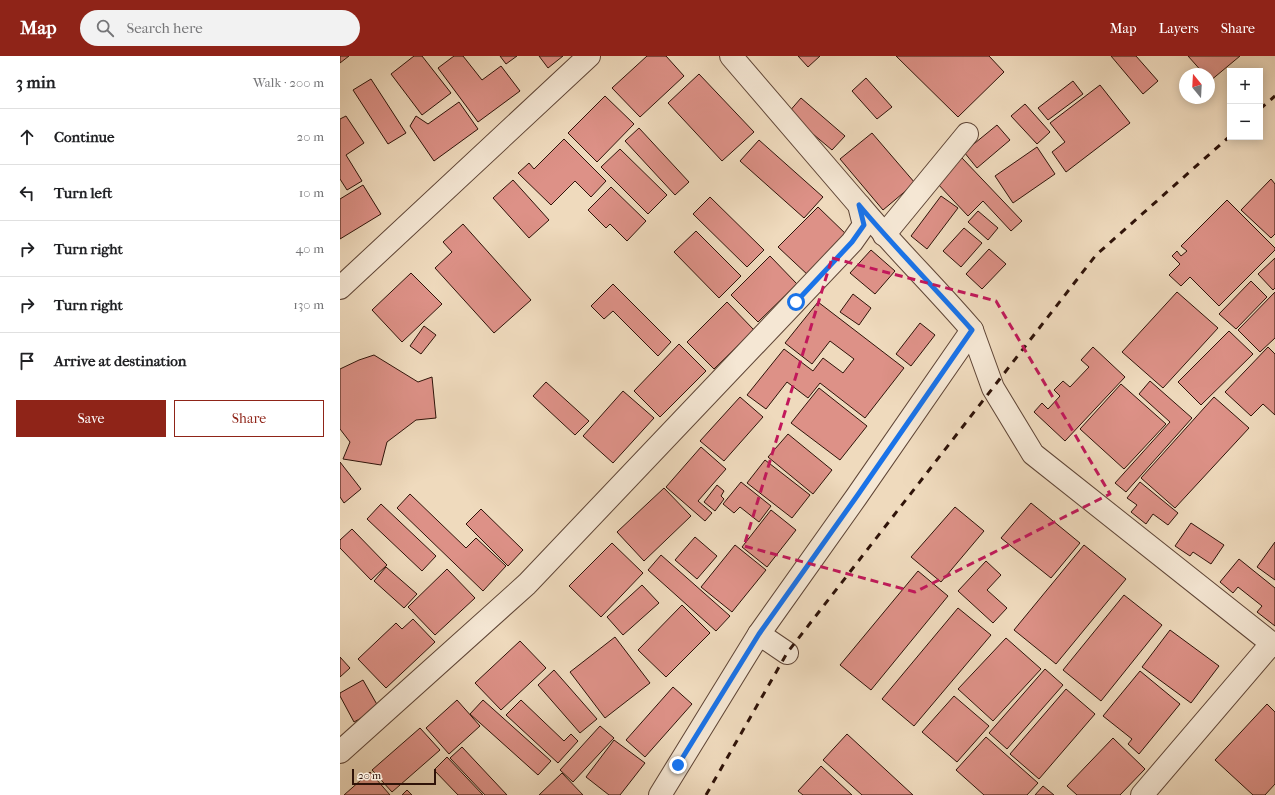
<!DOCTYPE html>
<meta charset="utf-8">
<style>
body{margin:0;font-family:"IM FELL French Canon",serif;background:#f2f2f2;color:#202124}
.controls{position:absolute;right:12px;top:12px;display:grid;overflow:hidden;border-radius:0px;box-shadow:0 2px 10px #0003}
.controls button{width:36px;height:36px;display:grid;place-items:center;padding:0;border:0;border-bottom:1px solid #e0e0e0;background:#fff;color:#202124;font:20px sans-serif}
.compass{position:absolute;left:839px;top:12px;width:36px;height:36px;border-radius:50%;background:#fff;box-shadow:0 2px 10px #0003;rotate:342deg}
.scale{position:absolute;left:12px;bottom:10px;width:84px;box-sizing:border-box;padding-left:4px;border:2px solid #2f1309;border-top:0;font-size:11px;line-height:14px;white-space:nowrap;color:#2f1309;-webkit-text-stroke:3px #f5e7d4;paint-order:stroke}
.stop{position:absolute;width:12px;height:12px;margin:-9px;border:3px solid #1a73e8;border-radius:50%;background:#fff}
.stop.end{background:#1a73e8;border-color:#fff;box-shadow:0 1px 4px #0008}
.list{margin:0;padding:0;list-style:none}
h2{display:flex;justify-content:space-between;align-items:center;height:52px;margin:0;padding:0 16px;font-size:17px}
h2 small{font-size:13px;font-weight:400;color:#757577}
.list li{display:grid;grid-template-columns:26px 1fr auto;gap:12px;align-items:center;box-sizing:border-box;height:56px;padding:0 16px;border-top:1px solid #e0e0e0}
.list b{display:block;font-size:15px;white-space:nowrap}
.list em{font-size:13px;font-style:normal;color:#757577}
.actions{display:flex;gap:8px;padding:12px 16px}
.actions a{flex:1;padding:9px 0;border:1px solid #8f2418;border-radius:0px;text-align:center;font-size:14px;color:#8f2418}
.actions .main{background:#8f2418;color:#fff}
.icon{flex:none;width:22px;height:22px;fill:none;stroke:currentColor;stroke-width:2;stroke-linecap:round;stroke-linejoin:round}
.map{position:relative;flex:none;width:935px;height:739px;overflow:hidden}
header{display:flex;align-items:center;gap:24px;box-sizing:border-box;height:56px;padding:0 20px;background:#8f2418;color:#fff}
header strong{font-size:19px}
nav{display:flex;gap:22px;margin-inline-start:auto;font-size:14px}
.search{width:280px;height:36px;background:#f2f2f2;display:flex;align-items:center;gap:10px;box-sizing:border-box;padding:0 14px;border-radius:22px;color:#757577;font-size:15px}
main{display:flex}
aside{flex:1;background:#fff}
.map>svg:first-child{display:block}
.building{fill:#dd9187;stroke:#2f1309}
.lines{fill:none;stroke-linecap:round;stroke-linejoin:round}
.minor-casing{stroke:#5f4536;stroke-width:24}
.minor{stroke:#f5e7d4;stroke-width:22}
.rail{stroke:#2f1309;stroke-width:3;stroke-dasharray:7 7;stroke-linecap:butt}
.route{stroke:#1a73e8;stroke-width:5}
.marked{fill:none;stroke:#c2185b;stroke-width:3;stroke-dasharray:8 5;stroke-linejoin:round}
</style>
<header>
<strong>Map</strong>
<div class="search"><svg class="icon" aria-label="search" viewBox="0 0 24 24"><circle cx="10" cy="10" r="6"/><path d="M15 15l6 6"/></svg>Search here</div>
<nav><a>Map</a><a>Layers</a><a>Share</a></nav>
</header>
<main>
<aside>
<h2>3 min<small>Walk · 200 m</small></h2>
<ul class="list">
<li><svg class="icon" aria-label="ahead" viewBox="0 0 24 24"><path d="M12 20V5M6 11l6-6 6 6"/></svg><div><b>Continue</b></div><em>20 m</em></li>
<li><svg class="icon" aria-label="left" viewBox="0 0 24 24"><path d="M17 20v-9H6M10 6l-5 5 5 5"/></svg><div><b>Turn left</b></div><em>10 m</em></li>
<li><svg class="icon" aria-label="right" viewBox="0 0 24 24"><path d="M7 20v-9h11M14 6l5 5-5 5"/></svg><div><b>Turn right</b></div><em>40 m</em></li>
<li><svg class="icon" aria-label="right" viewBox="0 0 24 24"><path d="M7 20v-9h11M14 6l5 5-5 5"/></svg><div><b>Turn right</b></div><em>130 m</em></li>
<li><svg class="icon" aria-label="arrive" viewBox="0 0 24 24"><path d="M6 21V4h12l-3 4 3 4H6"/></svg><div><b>Arrive at destination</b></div></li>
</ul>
<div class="actions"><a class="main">Save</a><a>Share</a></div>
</aside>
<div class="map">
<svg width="935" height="739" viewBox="0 0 935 739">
<rect width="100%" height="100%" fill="#efdabd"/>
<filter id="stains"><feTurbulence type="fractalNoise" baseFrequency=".005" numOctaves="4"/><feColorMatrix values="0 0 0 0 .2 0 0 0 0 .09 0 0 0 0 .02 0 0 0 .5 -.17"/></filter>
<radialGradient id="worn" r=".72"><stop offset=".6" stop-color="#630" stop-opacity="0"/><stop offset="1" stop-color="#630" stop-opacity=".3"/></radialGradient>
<g class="building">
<path d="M0,0H9L0,7Z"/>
<path d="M74,0H82L111,37L82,59L51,18Z"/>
<path d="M114,0H123L142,24L161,10L180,35L138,66L98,12Z"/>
<path d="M160,0H177L166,8Z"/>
<path d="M199,0H223L208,12Z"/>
<path d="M307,0H326L344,20L300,61L272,32Z"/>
<path d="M458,0H480L468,11Z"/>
<path d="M556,0H649L664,16L618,61Z"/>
<path d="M771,0H796L818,25L803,38Z"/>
<path d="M848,0H900L870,25L869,24V18H864Z"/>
<path d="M359,18L414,76L382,105L328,47Z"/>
<path d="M526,22L552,51L537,63L512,35Z"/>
<path d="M31,23L66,77L48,88L13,34Z"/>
<path d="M733,25L743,38L708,64L698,52Z"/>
<path d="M760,29L790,67L726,116L712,96L725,86L710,67Z"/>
<path d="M265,40L294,68L257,106L228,77Z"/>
<path d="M461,42L505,80L492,94L448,57Z"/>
<path d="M119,46L138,73L94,105L70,70L76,60L88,68Z"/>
<path d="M685,48L710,76L697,88L671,60Z"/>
<path d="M6,60L24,87L6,99L22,125L7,134L0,123V63Z"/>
<path d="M657,69L670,84L637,112L624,96Z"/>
<path d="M299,72L349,126L335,139L285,85Z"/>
<path d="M532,77L575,127L543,154L500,103Z"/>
<path d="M224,83L266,125L251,141L235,125L211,149L178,117L189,107L194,113Z"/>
<path d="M419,84L483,141L464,162L400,105Z"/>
<path d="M697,91L715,118L673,147L655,120Z"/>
<path d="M280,93L327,139L308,158L261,111Z"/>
<path d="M622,102L682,165L671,175L643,145L628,160L596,126Z"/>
<path d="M931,123L935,128V178L931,182L901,154Z"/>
<path d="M173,124L209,164L189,182L153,142Z"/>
<path d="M23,129L41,158L0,183V143Z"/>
<path d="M271,131L306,165L287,185L270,168L266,172L248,154Z"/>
<path d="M601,140L618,152L587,193L571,180Z"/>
<path d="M370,141L424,194L407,211L353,158Z"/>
<path d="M887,144L935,192V194L879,250L850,221L841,230L829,219L840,208L832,200L837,195L841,200L847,195L841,190Z"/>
<path d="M478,151L509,181L469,220L438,191Z"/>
<path d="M638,155L658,172L648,184L628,166Z"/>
<path d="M123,168L191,244L154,277L95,212L112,196L103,186Z"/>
<path d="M624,172L642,187L621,211L603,195Z"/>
<path d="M356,175L401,220L379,242L334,196Z"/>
<path d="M649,193L666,208L642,233L626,218Z"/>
<path d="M531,194L555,215L535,238L510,217Z"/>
<path d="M430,200L457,228L418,266L391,239Z"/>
<path d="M935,202V232L933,234L918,218Z"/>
<path d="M71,217L102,248L62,286L32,254Z"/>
<path d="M911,225L927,241L896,273L879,258Z"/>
<path d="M273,228L331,286L318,300L273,255L264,263L251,250Z"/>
<path d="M837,236L878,272L823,332L782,296Z"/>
<path d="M935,236V282L920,296L898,274Z"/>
<path d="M513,238L531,252L519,269L500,256Z"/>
<path d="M387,246L414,274L374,313L347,286Z"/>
<path d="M478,246L564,312L525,362L480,327L468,342L447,326L426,353L407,339L444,293L473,315L483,302L503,317L514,303L490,285L472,308L445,287Z"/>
<path d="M580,267L595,279L571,310L556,298Z"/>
<path d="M84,270L96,279L81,298L70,290Z"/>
<path d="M889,275L913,298L861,349L838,326Z"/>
<path d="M339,288L366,315L320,361L294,335Z"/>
<path d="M753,291L785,321L725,385L694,356L702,347L708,353L720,340L714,334L723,325L730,331L749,311L741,304Z"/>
<path d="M928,291L935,298V359L923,348L911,360L885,336Z"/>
<path d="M34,299L78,326L92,321L96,362L76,364L47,386L41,409L3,403L10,386L0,373V313L19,304Z"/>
<path d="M810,325L852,362L786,436L775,427L830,366L799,338Z"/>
<path d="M206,326L249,365L235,379L193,340Z"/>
<path d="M781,328L826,368L784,413L740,373Z"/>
<path d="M479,332L527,370L500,404L451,367Z"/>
<path d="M283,335L314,362L273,407L243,380Z"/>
<path d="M400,341L423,361L384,405L360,385Z"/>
<path d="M874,341L909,372L835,452L801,422Z"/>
<path d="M448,378L492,414L473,438L428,401Z"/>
<path d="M361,391L386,413L358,445L372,457L365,465L326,431Z"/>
<path d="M425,404L470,439L452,462L407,427Z"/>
<path d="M0,406L21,433L4,447L0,441Z"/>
<path d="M401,426L431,450L419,466L400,451L394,457L383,448Z"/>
<path d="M800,426L838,457L828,469L813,458L806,468L791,456L797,449L787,442Z"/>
<path d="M377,429L384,435L381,440L384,443L375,455L364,446Z"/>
<path d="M324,432L351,460L304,505L277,476Z"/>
<path d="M70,438L126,492L136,482L166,510L143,535L57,452Z"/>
<path d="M691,447L740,487L711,522L661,482Z"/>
<path d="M41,448L96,500L82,515L27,463Z"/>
<path d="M615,451L644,475L601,526L571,501Z"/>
<path d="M141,453L183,494L168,510L126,468Z"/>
<path d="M431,454L456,474L427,511L402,491Z"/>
<path d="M851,467L884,489L871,508L853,496L850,500L835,490Z"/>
<path d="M12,473L47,509L31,524L0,492V484Z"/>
<path d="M355,481L377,500L357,523L335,504Z"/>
<path d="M935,486V524L917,511Z"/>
<path d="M272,487L303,517L261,561L229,530Z"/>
<path d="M395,489L426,514L392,556L361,531Z"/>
<path d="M744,489L786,523L716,608L674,574Z"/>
<path d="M321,499L390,560L376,575L308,514Z"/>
<path d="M899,503L935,532V570L917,556L922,550L898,531L893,537L880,526Z"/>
<path d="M646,505L661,519L647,534L667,552L653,567L618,535Z"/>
<path d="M46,511L77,538L64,552L34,525Z"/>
<path d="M107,513L135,542L95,579L68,551Z"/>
<path d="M578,515L608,540L531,634L500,609Z"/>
<path d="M302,529L319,547L283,579L267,561Z"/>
<path d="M784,539L822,569L761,645L723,614Z"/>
<path d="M342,549L370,577L326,621L298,594Z"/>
<path d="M618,552L651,579L574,670L542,643Z"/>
<path d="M73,563L95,586L46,632L18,603L56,567L62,573Z"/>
<path d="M830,574L879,610L851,647L802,611Z"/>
<path d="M275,581L310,627L265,662L230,616Z"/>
<path d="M666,582L701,613L653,665L618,633Z"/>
<path d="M180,585L206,612L161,654L135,627Z"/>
<path d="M0,601L10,612L0,621Z"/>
<path d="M705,613L723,629L667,693L649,677Z"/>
<path d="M214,614L257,663L240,677L198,629Z"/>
<path d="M800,615L840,648L799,698L788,688L792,683L763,660Z"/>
<path d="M23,624L39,652L14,666L0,640V637Z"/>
<path d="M333,631L352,648L305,701L286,684Z"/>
<path d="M726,633L755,658L699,723L670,698Z"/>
<path d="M614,640L649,670L617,706L582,676Z"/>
<path d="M117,644L140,670L109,698L86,672Z"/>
<path d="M143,644L211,705L198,719L130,658Z"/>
<path d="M181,644L224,685L231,678L238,685L218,707L166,659Z"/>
<path d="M927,648L935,656V728L925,739H913L875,704Z"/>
<path d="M260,670L274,682L233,726L220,714Z"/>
<path d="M80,672L100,694L52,736L32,714Z"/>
<path d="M507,678L573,739H522L483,704Z"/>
<path d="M646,681L698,727L687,739H644L616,714Z"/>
<path d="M773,682L805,713L780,739H737L727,730Z"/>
<path d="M274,684L305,707L280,739H269L246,721Z"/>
<path d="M122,691L167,739H145L110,702Z"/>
<path d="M107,701L143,739H118L94,714Z"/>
<path d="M481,710L512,739H463L458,735Z"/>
<path d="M30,716L50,739H4Z"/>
<path d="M222,717L243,739H199Z"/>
<path d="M703,730L714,739H695Z"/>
<path d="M67,734L72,739H62Z"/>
</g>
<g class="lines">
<defs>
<g id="minor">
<path d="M544,179L627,78"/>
<path d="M0,232L249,0"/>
<path d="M632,274L653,332L693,398L935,590"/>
<path d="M419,578L447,597"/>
<path d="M0,696L187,528L512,186L524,169L519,149L391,0"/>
<path d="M320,739L419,578L517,440L632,274C596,232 556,193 520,150"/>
<path d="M802,739L932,587"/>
</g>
</defs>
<use href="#minor" class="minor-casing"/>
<use href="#minor" class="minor"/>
<g class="rail">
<path d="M920,53L935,40"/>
<path d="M366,739L447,597L756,199L890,80"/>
</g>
</g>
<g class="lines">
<path class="route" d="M338,709L419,578L517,440L632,274C595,232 555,192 519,149L524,169L512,186L456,246"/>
</g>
<path class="marked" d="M492,202L656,245L770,438L575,536L404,490Z"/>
<rect width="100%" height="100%" filter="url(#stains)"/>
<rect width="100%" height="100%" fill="url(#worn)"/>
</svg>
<div class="controls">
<button>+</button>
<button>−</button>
</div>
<svg class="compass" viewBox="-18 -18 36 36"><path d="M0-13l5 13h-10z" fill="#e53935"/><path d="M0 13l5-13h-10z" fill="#757577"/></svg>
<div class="scale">20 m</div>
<div class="stop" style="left:456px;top:246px"></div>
<div class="stop end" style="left:338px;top:709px"></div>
</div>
</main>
